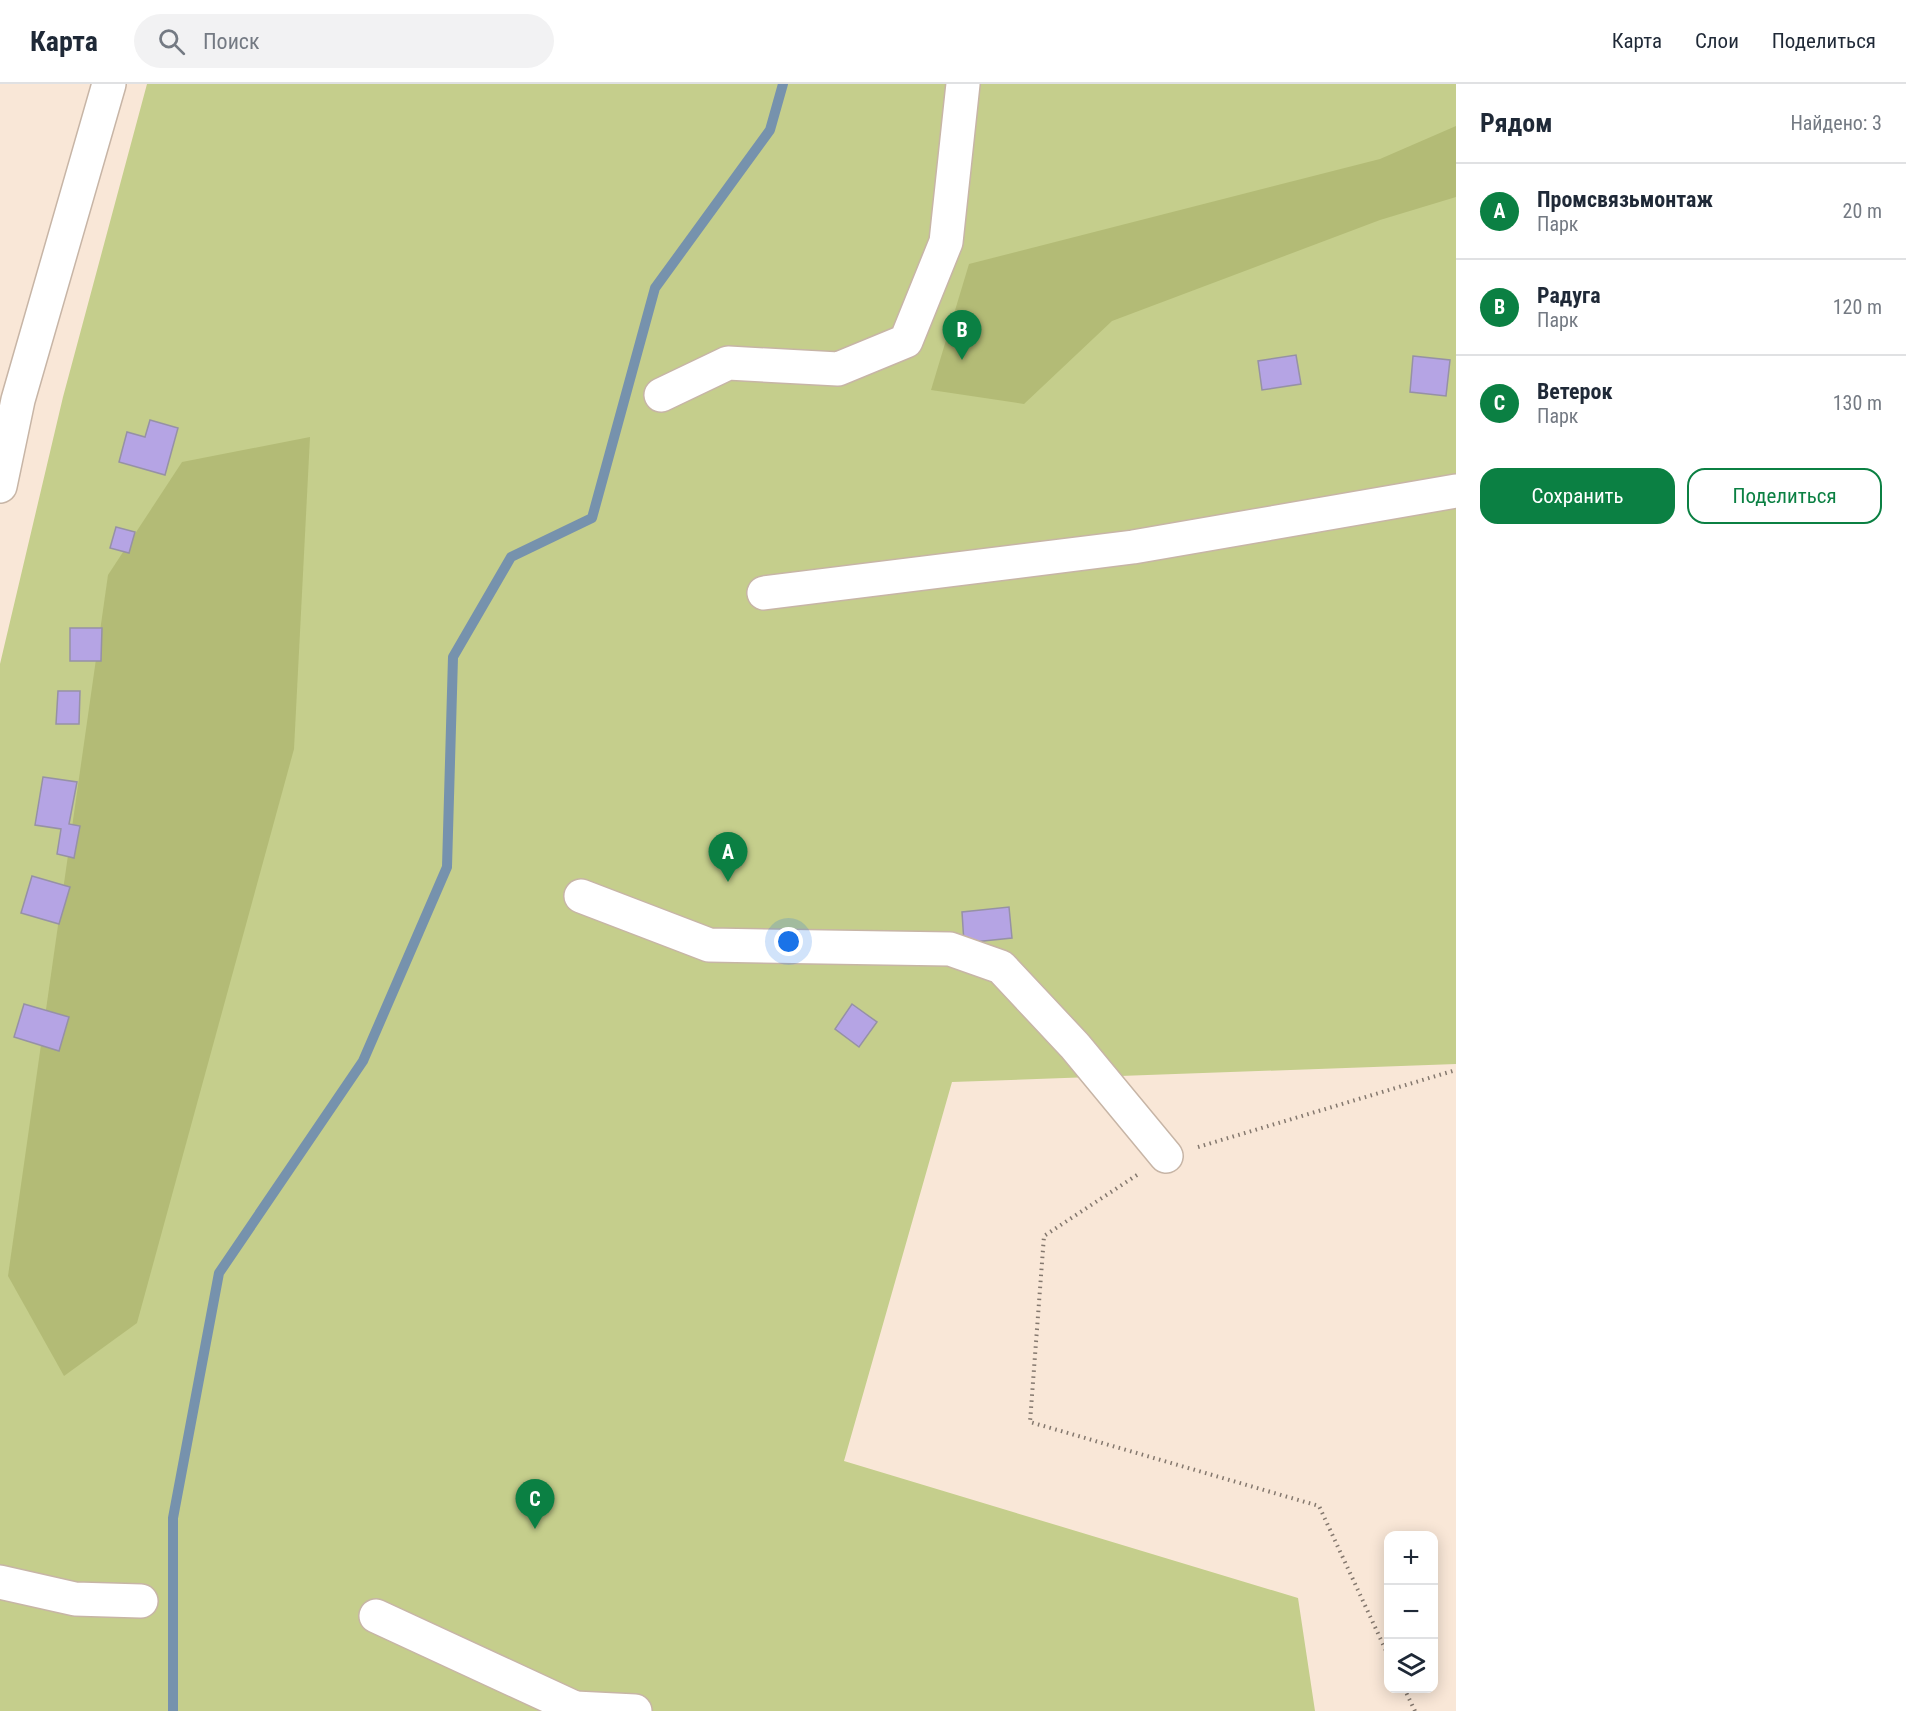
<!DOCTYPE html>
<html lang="ru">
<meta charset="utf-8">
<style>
body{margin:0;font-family:"Roboto Condensed",sans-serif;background:#f2f2f3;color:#1f2937}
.controls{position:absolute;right:18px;bottom:18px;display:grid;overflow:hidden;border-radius:12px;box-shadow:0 3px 15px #0003}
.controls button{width:54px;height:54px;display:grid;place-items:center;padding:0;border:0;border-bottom:2px solid #e0e1e3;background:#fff;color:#1f2937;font:30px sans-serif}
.you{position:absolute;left:789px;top:858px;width:21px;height:21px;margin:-15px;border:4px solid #fff;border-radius:50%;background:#1a73e8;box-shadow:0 0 0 9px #1a73e833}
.badge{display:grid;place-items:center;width:39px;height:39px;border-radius:50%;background:#0b8043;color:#fff;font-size:20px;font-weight:700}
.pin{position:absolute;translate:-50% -50px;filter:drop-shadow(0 2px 3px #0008)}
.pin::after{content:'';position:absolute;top:32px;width:21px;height:18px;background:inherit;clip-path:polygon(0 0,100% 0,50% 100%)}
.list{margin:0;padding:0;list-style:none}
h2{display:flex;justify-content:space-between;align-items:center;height:78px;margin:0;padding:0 24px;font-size:26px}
h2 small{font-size:20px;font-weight:400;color:#747a83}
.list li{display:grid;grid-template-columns:39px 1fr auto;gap:18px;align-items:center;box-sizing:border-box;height:96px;padding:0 24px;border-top:2px solid #e0e1e3}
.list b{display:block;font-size:22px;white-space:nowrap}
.list p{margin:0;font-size:20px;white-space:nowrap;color:#747a83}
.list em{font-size:20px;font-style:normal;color:#747a83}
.actions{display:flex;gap:12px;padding:18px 24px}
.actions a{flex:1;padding:14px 0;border:2px solid #0b8043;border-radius:18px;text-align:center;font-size:21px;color:#0b8043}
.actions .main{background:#0b8043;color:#fff}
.icon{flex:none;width:33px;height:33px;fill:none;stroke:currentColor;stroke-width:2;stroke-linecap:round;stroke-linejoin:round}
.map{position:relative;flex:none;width:1456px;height:1627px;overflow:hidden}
header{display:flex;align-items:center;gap:36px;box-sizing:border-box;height:84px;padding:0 30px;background:#fff;border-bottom:2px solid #e0e1e3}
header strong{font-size:28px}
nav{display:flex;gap:33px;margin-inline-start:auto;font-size:21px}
.search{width:420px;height:54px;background:#f2f2f3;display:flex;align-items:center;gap:15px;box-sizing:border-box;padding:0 21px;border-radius:33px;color:#747a83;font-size:22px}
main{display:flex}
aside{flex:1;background:#fff}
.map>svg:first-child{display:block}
.green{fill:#c5ce8c}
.forest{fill:#b3bb76}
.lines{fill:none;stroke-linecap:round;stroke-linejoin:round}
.stream{stroke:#7692ad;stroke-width:10}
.building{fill:#b5a4e4;stroke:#9691a5;stroke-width:1.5}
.minor-casing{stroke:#c7b5a6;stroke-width:36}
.path{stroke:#84786e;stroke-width:4;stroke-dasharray:1.5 4.5;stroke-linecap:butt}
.minor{stroke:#fff;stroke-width:33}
</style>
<header>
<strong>Карта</strong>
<div class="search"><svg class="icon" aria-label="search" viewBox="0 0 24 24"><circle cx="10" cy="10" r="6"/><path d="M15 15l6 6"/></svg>Поиск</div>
<nav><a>Карта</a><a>Слои</a><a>Поделиться</a></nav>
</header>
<main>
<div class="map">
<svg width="1456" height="1627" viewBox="0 0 1456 1627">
<rect width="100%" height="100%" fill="#f9e7d7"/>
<path class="green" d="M147,0H1456V980L952,998L844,1377L1298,1514L1315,1627H0V580L63,313Z"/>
<g class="forest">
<path d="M1456,42V113L1380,136L1112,237L1024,320L931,306L969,180L1380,75Z"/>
<path d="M310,353L294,665L137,1239L64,1292L8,1192L108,491L182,378Z"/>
</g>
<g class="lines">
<path class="stream" d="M173,1627V1434L219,1189L363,977L447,783L453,573L511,473L592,434L655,204L770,46L783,0"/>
</g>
<g class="building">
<path d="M1296,271L1301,300L1262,306L1258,277Z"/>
<path d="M1413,272L1450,276L1446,312L1410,308Z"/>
<path d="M150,336L178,344L165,391L119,378L127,348L145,353Z"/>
<path d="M116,443L135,448L129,469L110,464Z"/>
<path d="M70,544H102L101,577H70Z"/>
<path d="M58,607H80L79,640H56Z"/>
<path d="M43,693L77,698L69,740L80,742L74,774L57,770L61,745L35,741Z"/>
<path d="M32,792L70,803L59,840L21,829Z"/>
<path d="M1009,823L1012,854L964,859L962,828Z"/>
<path d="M24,920L69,933L59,967L14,953Z"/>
<path d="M852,920L877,938L859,963L835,945Z"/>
</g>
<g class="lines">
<defs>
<g id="minor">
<path d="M661,311L728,279L838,285L906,257L946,158L963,0"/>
<path d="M0,402L18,316L109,0"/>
<path d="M764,509L1133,463L1456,407"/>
<path d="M581,812L709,861L950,865L1001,883L1075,962L1166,1072"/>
<path d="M0,1498L75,1515L141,1517"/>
<path d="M376,1532L575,1624V1627"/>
<path d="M575,1624L635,1627"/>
</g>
</defs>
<use href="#minor" class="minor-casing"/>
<g class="path">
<path d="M1198,1063L1456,986"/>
<path d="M1137,1091L1044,1152L1030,1338L1319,1422L1388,1571"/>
<path d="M1404,1604L1415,1627"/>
</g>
<use href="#minor" class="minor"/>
</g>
</svg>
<div class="controls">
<button>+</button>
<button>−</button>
<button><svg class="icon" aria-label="layers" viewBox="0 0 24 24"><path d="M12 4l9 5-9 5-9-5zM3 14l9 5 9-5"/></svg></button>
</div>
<div class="you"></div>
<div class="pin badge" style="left:728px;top:798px">A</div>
<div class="pin badge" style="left:962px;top:276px">B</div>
<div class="pin badge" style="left:535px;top:1445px">C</div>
</div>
<aside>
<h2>Рядом<small>Найдено: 3</small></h2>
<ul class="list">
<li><span class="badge">A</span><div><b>Промсвязьмонтаж</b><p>Парк</p></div><em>20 m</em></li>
<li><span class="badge">B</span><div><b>Радуга</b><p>Парк</p></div><em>120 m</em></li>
<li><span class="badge">C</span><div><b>Ветерок</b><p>Парк</p></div><em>130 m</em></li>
</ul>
<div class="actions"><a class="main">Сохранить</a><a>Поделиться</a></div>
</aside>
</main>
